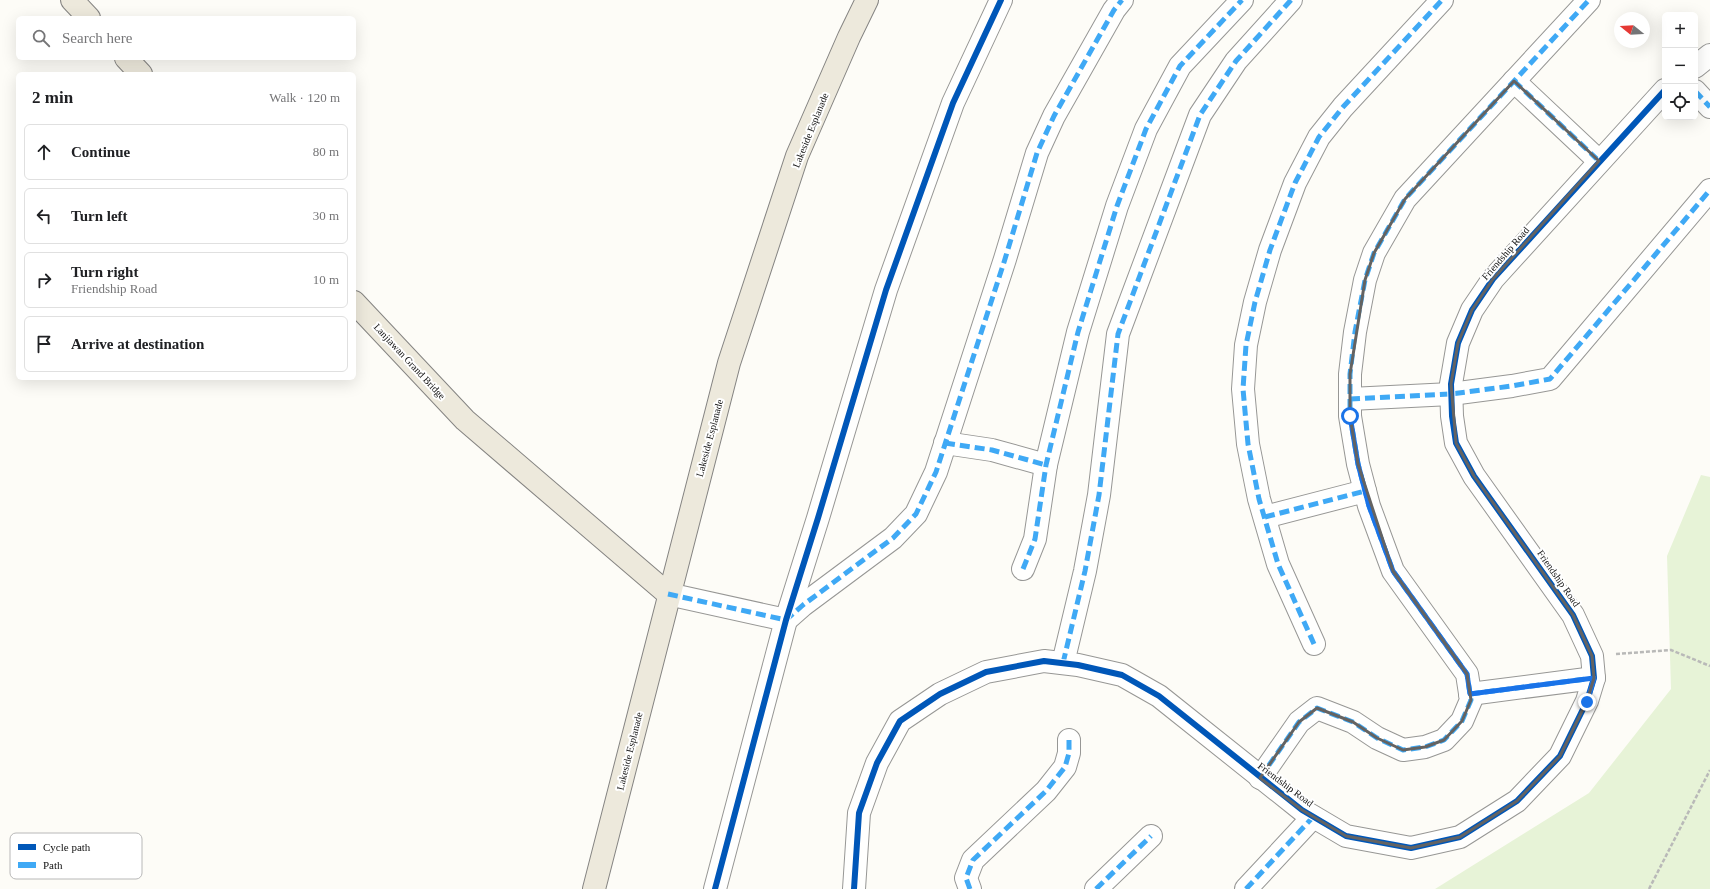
<!DOCTYPE html>
<meta charset="utf-8">
<style>
body{margin:0;font-family:Georgia,serif;background:#f6f6f6;color:#202124}
.controls{position:absolute;right:12px;top:12px;display:grid;overflow:hidden;border-radius:6px;box-shadow:0 4px 16px #0002}
.controls button{width:36px;height:36px;display:grid;place-items:center;padding:0;border:0;border-bottom:1px solid #e0e0e0;background:#fff;color:#202124;font:20px sans-serif}
.compass{position:absolute;left:1614px;top:12px;width:36px;height:36px;border-radius:50%;background:#fff;box-shadow:0 4px 16px #0002;rotate:288deg}
.stop{position:absolute;width:12px;height:12px;margin:-9px;border:3px solid #1a73e8;border-radius:50%;background:#fff}
.stop.end{background:#1a73e8;border-color:#fff;box-shadow:0 1px 4px #0008}
.list{margin:0;padding:0;list-style:none}
h2{display:flex;justify-content:space-between;align-items:center;height:52px;margin:0;padding:0 16px;font-size:17px}
h2 small{font-size:13px;font-weight:400;color:#757577}
.list li{display:grid;grid-template-columns:26px 1fr auto;gap:12px;align-items:center;box-sizing:border-box;height:56px;margin:0 8px 8px;padding:0 8px;border:1px solid #e0e0e0;border-radius:6px}
.list b{display:block;font-size:15px;white-space:nowrap}
.list p{margin:0;font-size:13px;white-space:nowrap;color:#757577}
.list em{font-size:13px;font-style:normal;color:#757577}
.icon{flex:none;width:22px;height:22px;fill:none;stroke:currentColor;stroke-width:2;stroke-linecap:round;stroke-linejoin:round}
.map{position:relative;flex:none;width:1710px;height:889px;overflow:hidden}
.search{position:absolute;background:#fff;box-shadow:0 4px 16px #0002;left:16px;top:16px;width:340px;height:44px;display:flex;align-items:center;gap:10px;box-sizing:border-box;padding:0 14px;border-radius:6px;color:#757577;font-size:15px}
.panel{position:absolute;background:#fff;box-shadow:0 4px 16px #0002;left:16px;top:72px;width:340px;height:308px;border-radius:6px}
.map>svg:first-child{display:block}
.green{fill:#e7f3d7}
.lines{fill:none;stroke-linecap:round;stroke-linejoin:round}
.minor-casing{stroke:#979795;stroke-width:24}
.major-casing{stroke:#858482;stroke-width:24}
.path{stroke:#b9b9b8;stroke-width:2.5;stroke-dasharray:4 2;stroke-linecap:butt}
.minor{stroke:#fffffe;stroke-width:22}
.major{stroke:#ede9dc;stroke-width:22}
.quiet{stroke:#3fa9f5;stroke-width:5;stroke-dasharray:10 5;stroke-linecap:butt}
.cycleway-casing{stroke:#fff;stroke-width:8}
.cycleway{stroke:#0057b8;stroke-width:6}
.route{stroke:#1a73e8;stroke-width:5}
.marked{fill:none;stroke:#646362;stroke-width:3;stroke-linejoin:round}
.labels{text-anchor:middle;stroke-width:4;stroke-linejoin:round;paint-order:stroke}
.street-label{font-size:10px;fill:#111;stroke:#fff}
.key{fill:#fff;stroke:#b8b8b8;stroke-width:1}
.key-label{font-size:11px;fill:#111}
</style>
<div class="map">
<svg width="1710" height="889" viewBox="0 0 1710 889">
<rect width="100%" height="100%" fill="#fdfcf7"/>
<path class="green" d="M1701,475L1710,477V889H1435L1589,793L1671,689L1667,556Z"/>
<g class="lines">
<defs>
<g id="minor">
<path d="M1695,67L1710,55"/>
<path d="M1514,81L1599,161"/>
<path d="M1695,91L1710,107"/>
<path d="M1350,399L1451,394L1512,386L1550,379L1710,190"/>
<path d="M945,443L992,450L1046,465"/>
<path d="M1265,517L1365,491"/>
<path d="M1023,569L1035,539L1046,465L1078,332L1117,206L1146,129L1180,66L1242,0"/>
<path d="M668,594L786,620L803,605L893,538L916,514L936,472L1005,259L1037,153L1054,116L1114,10L1122,0"/>
<path d="M1314,644L1278,564L1259,499L1248,444L1243,389L1246,345L1255,302L1270,250L1295,183L1319,137L1343,107L1442,0"/>
<path d="M1063,663L1085,571L1099,495L1118,334L1200,115L1236,61L1291,0"/>
<path d="M1470,694L1594,678"/>
<path d="M1260,778L1299,722L1317,708L1353,722L1377,738L1403,750L1425,747L1444,740L1462,721L1471,700L1467,674L1393,571L1369,506L1358,464L1350,416V374L1355,332L1365,280L1374,253L1405,199L1589,0"/>
<path d="M715,889L786,620L818,518L886,290L953,103L1001,0"/>
<path d="M854,889L859,813L877,763L900,721L940,694L986,672L1044,661L1078,665L1122,675L1159,696L1302,810L1346,836L1411,848L1460,837L1517,801L1560,756L1587,701L1594,678L1592,656L1573,615L1474,476L1456,443L1452,416L1451,384L1458,343L1472,310L1493,279L1665,90"/>
<path d="M970,889L966,878L973,860L1046,791L1065,767L1069,753V740"/>
<path d="M1096,889L1151,836"/>
<path d="M1246,889L1313,817"/>
</g>
<g id="major">
<path d="M72,0L89,18"/>
<path d="M126,58L141,74"/>
<path d="M354,302L465,420L668,594"/>
<path d="M594,889L729,363L797,156L849,37L867,0"/>
</g>
</defs>
<use href="#minor" class="minor-casing"/>
<use href="#major" class="major-casing"/>
<g class="path">
<path d="M1616,654L1671,650L1710,666"/>
<path d="M1649,889L1710,770"/>
</g>
<use href="#minor" class="minor"/>
<use href="#major" class="major"/>
<g class="quiet">
<path d="M1514,81L1599,161"/>
<path d="M1695,91L1710,107"/>
<path d="M1350,399L1451,394L1512,386L1550,379L1710,190"/>
<path d="M945,443L992,450L1046,465"/>
<path d="M1265,517L1365,491"/>
<path d="M1023,569L1035,539L1046,465L1078,332L1117,206L1146,129L1180,66L1242,0"/>
<path d="M668,594L786,620L803,605L893,538L916,514L936,472L1005,259L1037,153L1054,116L1114,10L1122,0"/>
<path d="M1314,644L1278,564L1259,499L1248,444L1243,389L1246,345L1255,302L1270,250L1295,183L1319,137L1343,107L1442,0"/>
<path d="M1063,663L1085,571L1099,495L1118,334L1200,115L1236,61L1291,0"/>
<path d="M1470,694L1594,678"/>
<path d="M1260,778L1299,722L1317,708L1353,722L1377,738L1403,750L1425,747L1444,740L1462,721L1471,700L1467,674L1393,571L1369,506L1358,464L1350,416V374L1355,332L1365,280L1374,253L1405,199L1589,0"/>
<path d="M970,889L966,878L973,860L1046,791L1065,767L1069,753V740"/>
<path d="M1096,889L1151,836"/>
<path d="M1246,889L1313,817"/>
</g>
<defs>
<g id="cycleway">
<path d="M715,889L786,620L818,518L886,290L953,103L1001,0"/>
<path d="M854,889L859,813L877,763L900,721L940,694L986,672L1044,661L1078,665L1122,675L1159,696L1302,810L1346,836L1411,848L1460,837L1517,801L1560,756L1587,701L1594,678L1592,656L1573,615L1474,476L1456,443L1452,416L1451,384L1458,343L1472,310L1493,279L1665,90"/>
</g>
</defs>
<use href="#cycleway" class="cycleway-casing"/>
<use href="#cycleway" class="cycleway"/>
</g>
<g class="lines">
<path class="route" d="M1350,416L1358,464L1369,506L1393,571L1467,674L1470,694L1594,678L1587,702"/>
</g>
<path class="marked" d="M1514,81L1599,161L1493,279L1472,310L1458,343L1451,384L1456,443L1474,476L1573,615L1592,656L1594,678L1587,701L1560,756L1517,801L1460,837L1411,848L1346,836L1302,810L1260,778L1299,722L1317,708L1353,722L1377,738L1403,750L1425,747L1444,740L1462,721L1471,700L1467,674L1393,571L1358,464L1350,416V374L1365,280L1374,253L1405,199Z"/>
<g class="labels">
<g class="street-label">
<text transform="translate(810 130) rotate(-68)" y="4">Lakeside Esplanade</text>
<text transform="translate(1505 253) rotate(-49)" y="4">Friendship Road</text>
<text transform="translate(410 361) rotate(47)" y="4">Lanjiawan Grand Bridge</text>
<text transform="translate(709 438) rotate(-75)" y="4">Lakeside Esplanade</text>
<text transform="translate(1559 578) rotate(55)" y="4">Friendship Road</text>
<text transform="translate(629 751) rotate(-76)" y="4">Lakeside Esplanade</text>
<text transform="translate(1286 784) rotate(37)" y="4">Friendship Road</text>
</g>
</g>
<rect x="10" y="833" width="132" height="46" rx="6" class="key"/>
<rect x="18" y="844" width="18" height="6" fill="#0057b8"/>
<rect x="18" y="862" width="18" height="6" fill="#3fa9f5"/>
<g class="key-label">
<text x="43" y="851">Cycle path</text>
<text x="43" y="869">Path</text>
</g>
</svg>
<div class="controls">
<button>+</button>
<button>−</button>
<button><svg class="icon" aria-label="locate" viewBox="0 0 24 24"><circle cx="12" cy="12" r="6"/><path d="M12 2v4M12 18v4M2 12h4M18 12h4"/></svg></button>
</div>
<svg class="compass" viewBox="-18 -18 36 36"><path d="M0-13l5 13h-10z" fill="#e53935"/><path d="M0 13l5-13h-10z" fill="#757577"/></svg>
<div class="stop" style="left:1350px;top:416px"></div>
<div class="stop end" style="left:1587px;top:702px"></div>
<div class="search"><svg class="icon" aria-label="search" viewBox="0 0 24 24"><circle cx="10" cy="10" r="6"/><path d="M15 15l6 6"/></svg>Search here</div>
<section class="panel">
<h2>2 min<small>Walk · 120 m</small></h2>
<ul class="list">
<li><svg class="icon" aria-label="ahead" viewBox="0 0 24 24"><path d="M12 20V5M6 11l6-6 6 6"/></svg><div><b>Continue</b></div><em>80 m</em></li>
<li><svg class="icon" aria-label="left" viewBox="0 0 24 24"><path d="M17 20v-9H6M10 6l-5 5 5 5"/></svg><div><b>Turn left</b></div><em>30 m</em></li>
<li><svg class="icon" aria-label="right" viewBox="0 0 24 24"><path d="M7 20v-9h11M14 6l5 5-5 5"/></svg><div><b>Turn right</b><p>Friendship Road</p></div><em>10 m</em></li>
<li><svg class="icon" aria-label="arrive" viewBox="0 0 24 24"><path d="M6 21V4h12l-3 4 3 4H6"/></svg><div><b>Arrive at destination</b></div></li>
</ul>
</section>
</div>
